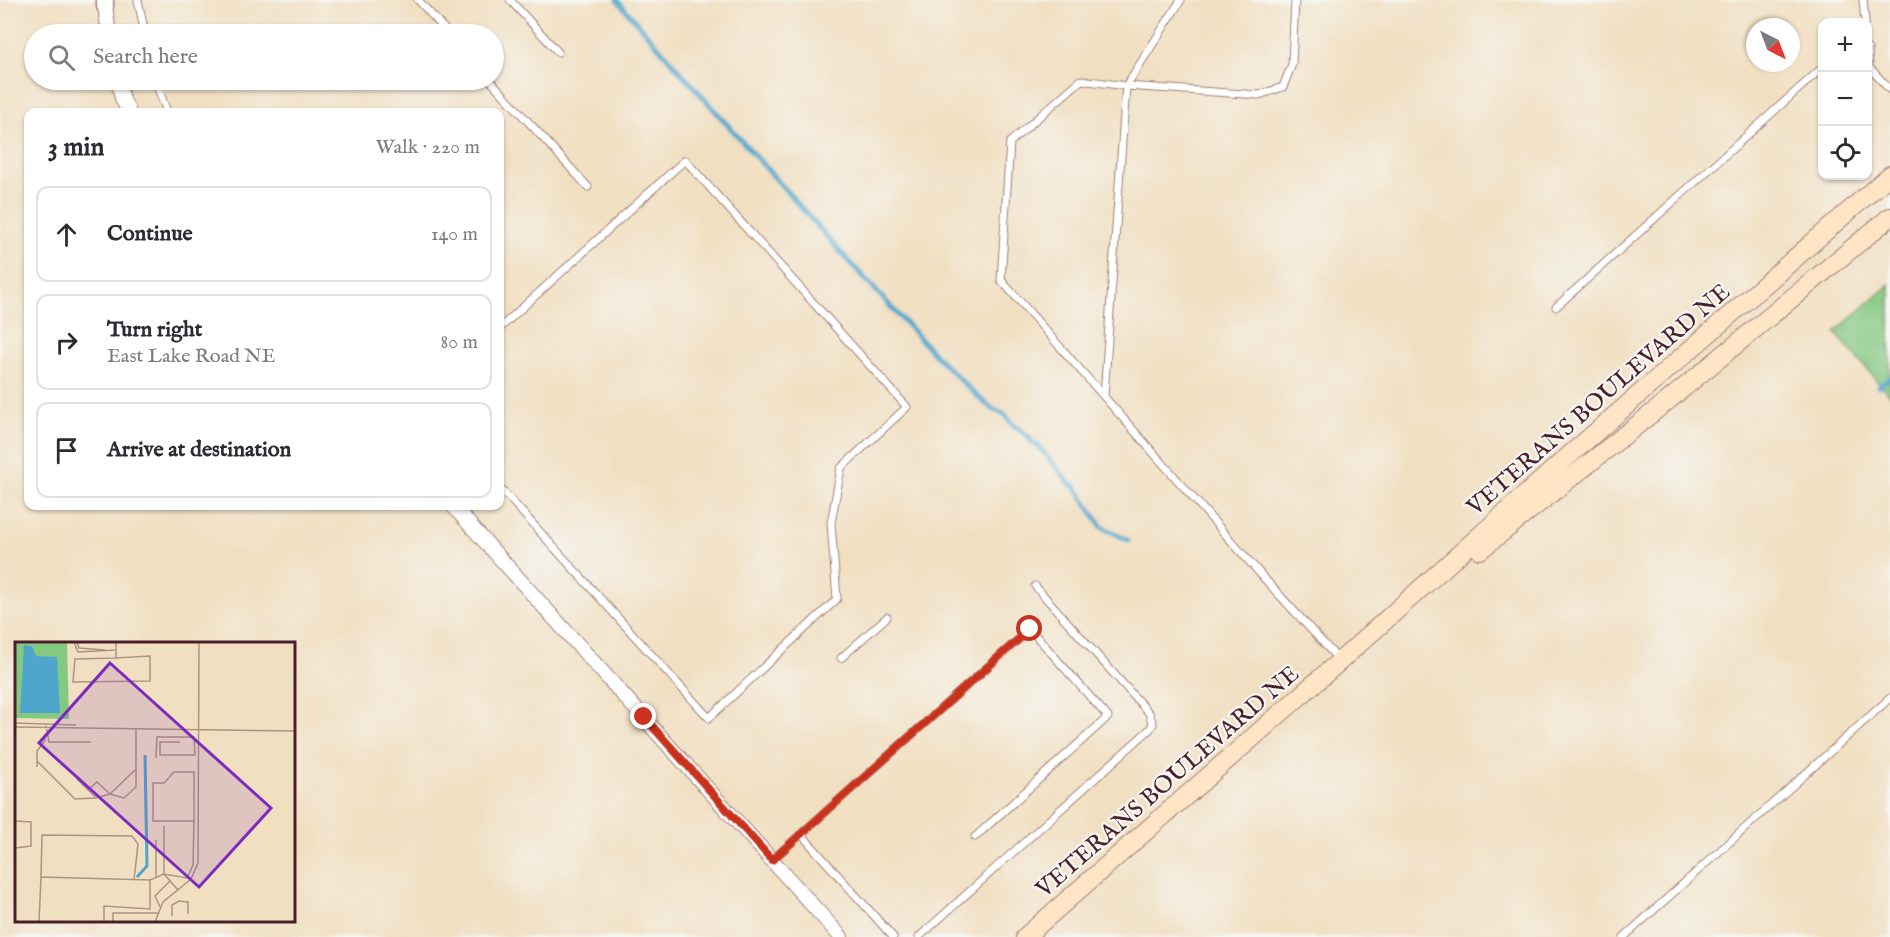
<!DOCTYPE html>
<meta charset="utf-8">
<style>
body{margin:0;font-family:"IM FELL English",serif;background:#f7f7f7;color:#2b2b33}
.controls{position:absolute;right:18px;top:18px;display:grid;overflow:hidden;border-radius:12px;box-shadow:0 2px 4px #0004}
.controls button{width:54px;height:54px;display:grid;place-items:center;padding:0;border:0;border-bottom:2px solid #e1e1e2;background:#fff;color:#2b2b33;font:30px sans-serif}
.compass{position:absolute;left:1746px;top:18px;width:54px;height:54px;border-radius:50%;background:#fff;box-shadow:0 2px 4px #0004;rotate:138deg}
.stop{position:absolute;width:18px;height:18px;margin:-14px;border:4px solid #c8321e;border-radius:50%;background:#fff}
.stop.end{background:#c8321e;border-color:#fff;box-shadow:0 2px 6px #0008}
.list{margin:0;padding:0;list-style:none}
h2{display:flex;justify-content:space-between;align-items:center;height:78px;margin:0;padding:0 24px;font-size:26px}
h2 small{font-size:20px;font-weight:400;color:#7c7c81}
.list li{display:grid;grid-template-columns:39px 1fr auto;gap:18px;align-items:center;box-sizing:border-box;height:96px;margin:0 12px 12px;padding:0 12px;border:2px solid #e1e1e2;border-radius:12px}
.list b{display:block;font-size:22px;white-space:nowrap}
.list p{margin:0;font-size:20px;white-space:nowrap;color:#7c7c81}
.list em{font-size:20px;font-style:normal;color:#7c7c81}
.icon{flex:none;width:33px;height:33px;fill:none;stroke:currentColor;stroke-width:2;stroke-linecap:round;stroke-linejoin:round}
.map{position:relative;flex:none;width:1890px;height:937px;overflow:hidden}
.search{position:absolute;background:#fff;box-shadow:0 2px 4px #0004;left:24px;top:24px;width:480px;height:66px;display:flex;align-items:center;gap:15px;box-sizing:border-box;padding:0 21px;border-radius:33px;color:#7c7c81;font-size:22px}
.panel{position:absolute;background:#fff;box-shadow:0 2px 4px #0004;left:24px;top:108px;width:480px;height:402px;border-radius:12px}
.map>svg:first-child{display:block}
.green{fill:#84c882;stroke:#677456;stroke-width:1.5}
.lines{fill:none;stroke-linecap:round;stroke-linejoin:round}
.stream{stroke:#4fa6cc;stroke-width:5}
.service-casing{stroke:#9e7f76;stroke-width:9}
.minor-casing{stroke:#9e7f76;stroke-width:16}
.tertiary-casing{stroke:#9e7f76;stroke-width:19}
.secondary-casing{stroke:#9e7f76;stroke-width:20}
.service{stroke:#fff;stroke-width:7}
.minor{stroke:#fff;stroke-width:14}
.tertiary{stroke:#fff;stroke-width:16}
.secondary{stroke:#fde5c5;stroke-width:18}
.route{stroke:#c8321e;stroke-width:8}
.labels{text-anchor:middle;stroke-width:4.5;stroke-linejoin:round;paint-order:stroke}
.street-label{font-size:24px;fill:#4a1f2b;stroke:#f6f6f2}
.inset-river{fill:none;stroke:#4fa6cc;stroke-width:3}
.inset-road{fill:none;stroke:#ae9285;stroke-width:1.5}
.view{fill:#7b2cbf;fill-opacity:0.15;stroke:#7b2cbf;stroke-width:3}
.inset-edge{fill:none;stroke:#4a1f2b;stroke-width:3}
</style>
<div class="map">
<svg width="1890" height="937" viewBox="0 0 1890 937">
<rect width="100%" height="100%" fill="#f6f6f2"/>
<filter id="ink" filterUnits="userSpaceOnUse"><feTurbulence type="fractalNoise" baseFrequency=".0167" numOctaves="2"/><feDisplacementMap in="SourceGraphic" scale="12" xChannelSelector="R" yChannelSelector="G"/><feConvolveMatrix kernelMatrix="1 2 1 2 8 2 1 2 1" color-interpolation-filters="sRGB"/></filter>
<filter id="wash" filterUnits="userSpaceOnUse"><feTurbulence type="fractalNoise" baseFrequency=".008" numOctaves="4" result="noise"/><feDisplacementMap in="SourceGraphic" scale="24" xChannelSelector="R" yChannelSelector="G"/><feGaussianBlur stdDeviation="1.35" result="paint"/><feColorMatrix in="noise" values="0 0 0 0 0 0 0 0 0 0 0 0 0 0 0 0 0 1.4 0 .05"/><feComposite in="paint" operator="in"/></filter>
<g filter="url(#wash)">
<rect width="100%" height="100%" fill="#f1dfc1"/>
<path class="green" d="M1890,284V396L1835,332Z"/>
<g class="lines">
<g class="stream">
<path d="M617,0L844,256L937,357L978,397L994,410L1006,415L1011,423L1030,438L1032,443L1038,446L1071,485L1075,486L1102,527L1128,540"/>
<path d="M1878,386L1890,378"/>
</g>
</g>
</g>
<g filter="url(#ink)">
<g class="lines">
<defs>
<g id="service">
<path d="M138,0L145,34"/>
<path d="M418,0L449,34"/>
<path d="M510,0L558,52"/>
<path d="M1181,0L1126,86L1081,80L1010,142L1001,280L1263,577L1338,659"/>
<path d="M1863,0L1865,22"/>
<path d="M1868,49L1869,67"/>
<path d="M1868,66L1890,90"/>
<path d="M155,80L167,112"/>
<path d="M490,80L588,187"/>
<path d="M1556,307L1822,68"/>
<path d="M500,328L685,160L907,407L841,468L831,523L837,599L709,718L500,488"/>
<path d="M1104,396L1126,86L1259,95L1283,87L1292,64L1295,0"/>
<path d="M841,658L887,617"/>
<path d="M801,834L893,937"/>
<path d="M772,860L1030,629L1108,717L975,837"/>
<path d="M919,937L1150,729L1153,724L1149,713L1035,586"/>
<path d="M1624,937L1890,698"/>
</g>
<g id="minor">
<path d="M105,6L109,34"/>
<path d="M118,80L122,98L129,112"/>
<path d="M453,506L841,937"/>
</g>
<path id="tertiary" d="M105,6V0"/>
<g id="secondary">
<path d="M1480,550L1670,399L1890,217"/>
<path d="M1025,937L1340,661L1564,460L1890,175"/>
</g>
</defs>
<use href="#service" class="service-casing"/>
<use href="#minor" class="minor-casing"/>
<use href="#tertiary" class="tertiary-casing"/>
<use href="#secondary" class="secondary-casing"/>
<use href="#service" class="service"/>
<use href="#minor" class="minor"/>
<use href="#tertiary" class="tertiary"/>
<use href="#secondary" class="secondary"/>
</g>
</g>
<g class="lines" filter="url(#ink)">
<path class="route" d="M644,717L772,860L1030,629"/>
</g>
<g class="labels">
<g class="street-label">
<text transform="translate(1598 399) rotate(-41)" y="8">VETERANS BOULEVARD NE</text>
<text transform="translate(1167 781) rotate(-41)" y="8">VETERANS BOULEVARD NE</text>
</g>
</g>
<g transform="translate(15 642)">
<rect width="280" height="280" fill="#f1dfc1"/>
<path d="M1,0H52L54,77L0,76Z" fill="#84c882"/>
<path d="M9,3L17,4L21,14L42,15L45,71H5Z" fill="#4fa6cc"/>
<path class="inset-river" d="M122,235L132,224L130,113"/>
<path class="inset-road" d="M59,0L63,10L101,8V0M62,0L64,6L90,8M101,16L60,17L58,40L135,39V14L101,16V8M0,81L61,83M31,84L34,100H76M0,85L281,89M165,100H145V113H180M141,116L142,95H179L180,113M22,119L60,157L81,156M22,125V109L31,97M62,137L81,156L95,152L109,156L121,145V87M73,148L82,140L95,152L120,128M0,179L16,180V204L0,206M141,198V236M26,235L27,193L117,194L123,202L119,238M163,248L149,232L172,236L178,223L179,179V130H159L149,141H138V179H179M145,265L140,254L155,239M157,274V263L164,259L173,260V272M24,280L26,235L135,238L149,232V184M89,280V264L135,267V238M98,280V271H143M140,280L148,260L176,237L183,221L184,0"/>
<path class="view" d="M95,21L256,166L184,245L24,101Z"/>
<rect width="280" height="280" class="inset-edge"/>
</g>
</svg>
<div class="controls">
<button>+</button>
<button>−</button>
<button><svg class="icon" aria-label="locate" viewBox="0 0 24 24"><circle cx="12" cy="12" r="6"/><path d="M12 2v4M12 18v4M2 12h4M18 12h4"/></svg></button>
</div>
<svg class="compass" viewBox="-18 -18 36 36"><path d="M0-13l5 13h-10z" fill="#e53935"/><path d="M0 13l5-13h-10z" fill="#7c7c81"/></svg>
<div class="stop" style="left:1030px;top:629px"></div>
<div class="stop end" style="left:644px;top:717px"></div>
<div class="search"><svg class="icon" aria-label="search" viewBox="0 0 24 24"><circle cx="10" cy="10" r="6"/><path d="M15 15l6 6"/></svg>Search here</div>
<section class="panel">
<h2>3 min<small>Walk · 220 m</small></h2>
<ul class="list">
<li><svg class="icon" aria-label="ahead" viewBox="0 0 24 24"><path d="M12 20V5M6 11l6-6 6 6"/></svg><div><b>Continue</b></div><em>140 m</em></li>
<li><svg class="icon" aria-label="right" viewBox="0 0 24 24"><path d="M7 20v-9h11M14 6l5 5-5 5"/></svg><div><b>Turn right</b><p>East Lake Road NE</p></div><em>80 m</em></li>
<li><svg class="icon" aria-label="arrive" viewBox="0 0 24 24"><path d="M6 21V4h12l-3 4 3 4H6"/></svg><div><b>Arrive at destination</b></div></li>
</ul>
</section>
</div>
